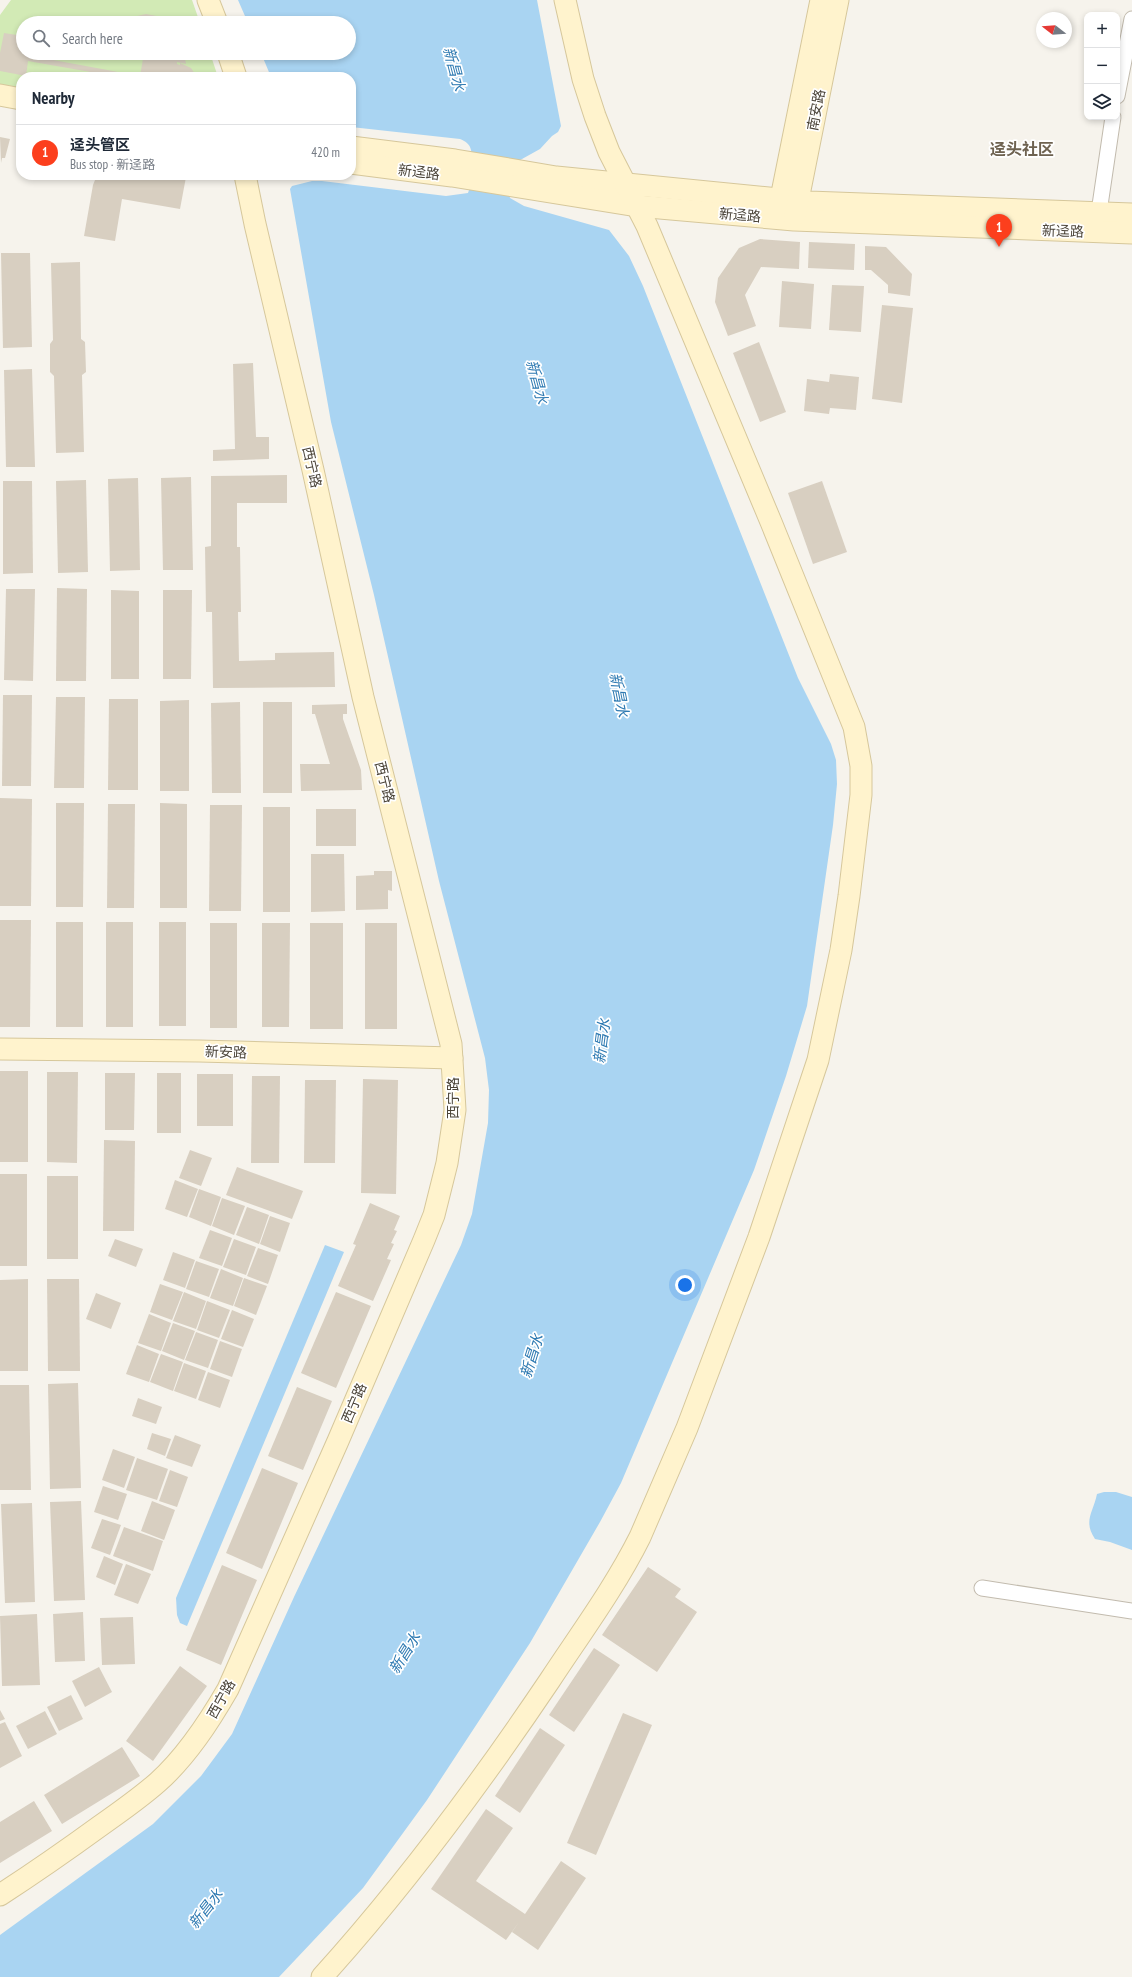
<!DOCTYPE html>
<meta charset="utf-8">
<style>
body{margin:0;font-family:"PT Sans Narrow","Noto Sans SC",sans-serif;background:#f2f2f3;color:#1f2937}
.controls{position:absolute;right:12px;top:12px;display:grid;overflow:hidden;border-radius:8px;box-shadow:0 2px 6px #0003}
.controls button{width:36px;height:36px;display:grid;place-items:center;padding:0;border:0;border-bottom:1px solid #e0e1e3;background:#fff;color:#1f2937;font:20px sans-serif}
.compass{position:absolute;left:1036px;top:12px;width:36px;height:36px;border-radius:50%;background:#fff;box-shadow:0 2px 6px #0003;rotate:287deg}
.you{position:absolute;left:685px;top:1285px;width:14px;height:14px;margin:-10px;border:3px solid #fff;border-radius:50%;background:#1a73e8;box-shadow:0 0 0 6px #1a73e833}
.badge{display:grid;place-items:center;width:26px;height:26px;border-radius:50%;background:#fc3f1d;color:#fff;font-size:13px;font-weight:700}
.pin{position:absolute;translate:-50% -33px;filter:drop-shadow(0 1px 2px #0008)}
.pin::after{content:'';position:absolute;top:21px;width:14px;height:12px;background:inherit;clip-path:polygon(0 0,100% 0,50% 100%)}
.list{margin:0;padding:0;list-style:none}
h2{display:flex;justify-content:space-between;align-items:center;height:52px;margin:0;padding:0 16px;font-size:17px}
h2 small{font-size:13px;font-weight:400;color:#747a83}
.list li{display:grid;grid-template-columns:26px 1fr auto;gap:12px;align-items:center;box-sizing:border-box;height:56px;padding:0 16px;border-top:1px solid #e0e1e3}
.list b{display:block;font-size:15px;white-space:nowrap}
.list p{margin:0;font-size:13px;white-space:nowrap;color:#747a83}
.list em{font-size:13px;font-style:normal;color:#747a83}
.icon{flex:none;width:22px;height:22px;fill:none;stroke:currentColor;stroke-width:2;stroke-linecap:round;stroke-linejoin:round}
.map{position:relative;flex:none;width:1132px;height:1977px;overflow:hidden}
.search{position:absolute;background:#fff;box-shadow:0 2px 6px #0003;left:16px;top:16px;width:340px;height:44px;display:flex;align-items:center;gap:10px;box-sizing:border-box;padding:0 14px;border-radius:22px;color:#747a83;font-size:15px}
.panel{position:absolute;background:#fff;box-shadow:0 2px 6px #0003;left:16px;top:72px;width:340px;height:108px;border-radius:16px}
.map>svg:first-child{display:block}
.green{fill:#d2eab5}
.water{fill:#a9d4f2}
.building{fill:#d8cfc1}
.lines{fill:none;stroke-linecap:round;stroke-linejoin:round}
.street-casing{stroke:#c2bbae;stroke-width:17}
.secondary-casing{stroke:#d6c79b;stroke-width:23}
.street{stroke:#fff;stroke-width:15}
.secondary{stroke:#fff3cd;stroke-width:21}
.labels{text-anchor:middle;stroke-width:3.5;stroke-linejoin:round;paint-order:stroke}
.street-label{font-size:14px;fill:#4b4439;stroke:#fff}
.water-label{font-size:15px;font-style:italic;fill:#2e7ab2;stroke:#fff}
.quarter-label{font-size:16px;font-weight:bold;fill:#6e6250;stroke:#fff}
</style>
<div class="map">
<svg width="1132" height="1977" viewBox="0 0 1132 1977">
<rect width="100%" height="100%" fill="#f6f3ec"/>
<path class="green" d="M11,0H192L200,23H23V53H210L218,77H21V88L0,84V15Z"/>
<g class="water">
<path d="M238,0H537L561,126L558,132L552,136L540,149L513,164L508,191L510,198L524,206L609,230L629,256L643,286L798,678L831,744L836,760L837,784L833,825L807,1006L786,1076L754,1170L621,1483L600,1522L530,1643L427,1800L363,1888L279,1977H0V1935L153,1824L201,1776L232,1734L294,1597L461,1245L472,1214L488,1123L489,1090L485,1058L439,881L374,595L331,422L290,189L292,186L312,181H322L446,196L468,193C472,185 473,159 471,150C470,144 465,141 460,139L351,127V77H271L261,53H349V23H248Z"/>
<path d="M325,1245L344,1252L187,1626L180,1623L177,1615L176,1598Z"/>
<path d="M1104,1492H1116L1132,1497V1550L1110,1542L1095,1539C1083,1521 1093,1513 1097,1494Z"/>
</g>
<g class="building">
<path d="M146,14L162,17L161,23L153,21L150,23V21L145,20L131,23H106Z"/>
<path d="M4,33L23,36V53L42,55V53H54L53,60L140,76L144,53H184L186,64L177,62V64L180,65V63L191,68L197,77H119L28,61L26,76L0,71V53Z"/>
<path d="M72,73L86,76V77H71Z"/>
<path d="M0,137L10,139L5,158H2L1,163Z"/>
<path d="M97,175H174L186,177L180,209L122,199L115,241L84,236L93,185Z"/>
<path d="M760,239L800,242L799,269L761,267L745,295L756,326L728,336L715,302L718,278L739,248Z"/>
<path d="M809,242L855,244L854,270L808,268Z"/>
<path d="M865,246L886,247L912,274L910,296L888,293V285L871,270H865Z"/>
<path d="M1,253H30L32,347L3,348Z"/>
<path d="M80,262L81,339L85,342L86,372L82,375L84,452L56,453L54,376L50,372V344L53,340L51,263Z"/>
<path d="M782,281L814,284L811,329L779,327Z"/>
<path d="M832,285L864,286L861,332L829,330Z"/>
<path d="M882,305L913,308L902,403L872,399Z"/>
<path d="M759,342L786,412L760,422L733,353Z"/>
<path d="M253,363L256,437H269V459L213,461V450L235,449L233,364Z"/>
<path d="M32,369L35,467H6L4,370Z"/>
<path d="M830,374L859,377L856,410L830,408L829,414L804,411L807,379L829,382Z"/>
<path d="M287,475V503H237V547H240L241,612H238L239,661L275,660V653L334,652L335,687L213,688L212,612H206L205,547L211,546V476Z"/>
<path d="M191,477L193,570H163L161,478Z"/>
<path d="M138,478L140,570L110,571L108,479Z"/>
<path d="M86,480L88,572L58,573L56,481Z"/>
<path d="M3,481H32L33,573L3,574Z"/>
<path d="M822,481L847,552L813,564L788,493Z"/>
<path d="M57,588L87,589L86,681H56Z"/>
<path d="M6,589H35L33,681L4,680Z"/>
<path d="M111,590L139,591V679H111Z"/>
<path d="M163,590H192L191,679H163Z"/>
<path d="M3,695H32L31,786H2Z"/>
<path d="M56,697H85L84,788H54Z"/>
<path d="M109,699H138V790H108Z"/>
<path d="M189,700V791H160V701Z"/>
<path d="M240,702L241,793H212L211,703Z"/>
<rect x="263" y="702" width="29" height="91"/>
<path d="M347,704V714H343V719L361,770L362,790L301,791L300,764H330L315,714H312V705Z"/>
<path d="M0,798L32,799L31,906H0Z"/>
<path d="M56,803H84L83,907H56Z"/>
<path d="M160,803L187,804V908H160Z"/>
<path d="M108,804H135L134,908H107Z"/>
<path d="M210,805H242L241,911H209Z"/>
<rect x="263" y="807" width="27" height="105"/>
<rect x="316" y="809" width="40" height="37"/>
<path d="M311,854H344L345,911L311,912Z"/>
<path d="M374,871H392V891L388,890V909L356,910V876L374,875Z"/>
<path d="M0,920H31L30,1027H0Z"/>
<rect x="56" y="922" width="27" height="105"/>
<rect x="106" y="922" width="27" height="105"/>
<rect x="159" y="922" width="27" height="104"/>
<rect x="210" y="923" width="27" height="105"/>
<path d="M262,923H290L289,1027H262Z"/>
<rect x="310" y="923" width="33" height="106"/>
<rect x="365" y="923" width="32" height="106"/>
<rect x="0" y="1071" width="28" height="91"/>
<path d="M47,1072H78L77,1163L47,1162Z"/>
<path d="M105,1073H135L134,1130H105Z"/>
<rect x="157" y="1073" width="24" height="60"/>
<rect x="197" y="1074" width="36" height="52"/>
<path d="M252,1076H280L279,1163H251Z"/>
<path d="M363,1079L398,1080L396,1194L361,1193Z"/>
<path d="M305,1080H336L335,1163H304Z"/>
<path d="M104,1140L135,1141L134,1231H103Z"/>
<path d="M190,1150L212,1158L201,1186L179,1178Z"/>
<path d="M237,1167L303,1191L292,1219L226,1195Z"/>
<rect x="0" y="1174" width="27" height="92"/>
<rect x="47" y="1176" width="31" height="83"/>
<path d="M175,1180L198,1189L187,1217L165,1209Z"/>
<path d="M199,1189L221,1197L211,1226L189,1217Z"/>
<path d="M222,1198L245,1206L234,1235L212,1226Z"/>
<path d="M370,1203L400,1216L394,1230L397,1231L391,1243L394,1244L387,1259L391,1260L373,1301L338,1286L356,1245L353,1244Z"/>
<path d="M247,1207L269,1215L259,1244L236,1235Z"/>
<path d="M270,1216L290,1223L280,1252L260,1244Z"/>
<path d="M210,1230L232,1238L222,1266L199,1258Z"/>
<path d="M115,1239L143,1249L136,1267L108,1256Z"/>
<path d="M234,1239L256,1247L246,1275L223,1267Z"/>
<path d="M258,1248L278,1255L268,1284L247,1276Z"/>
<path d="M173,1252L195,1260L185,1288L163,1280Z"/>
<path d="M196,1261L219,1269L209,1297L186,1289Z"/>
<path d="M221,1269L243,1278L233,1306L210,1298Z"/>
<path d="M244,1278L267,1286L256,1315L234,1306Z"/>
<path d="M28,1279V1371H0V1280Z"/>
<path d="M47,1279H79L80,1371H48Z"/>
<path d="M160,1284L183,1292L172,1320L150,1312Z"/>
<path d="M184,1292L206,1301L196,1329L173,1321Z"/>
<path d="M336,1292L371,1306L336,1388L301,1373Z"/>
<path d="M96,1293L121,1303L111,1329L86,1319Z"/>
<path d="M207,1301L230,1310L219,1338L197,1330Z"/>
<path d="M232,1310L254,1319L243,1347L221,1339Z"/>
<path d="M149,1314L171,1323L161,1351L138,1343Z"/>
<path d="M173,1323L195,1331L184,1360L162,1351Z"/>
<path d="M196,1332L218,1340L208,1368L185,1360Z"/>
<path d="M220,1341L242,1349L232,1377L210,1369Z"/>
<path d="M137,1345L159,1354L149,1382L126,1374Z"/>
<path d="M161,1354L183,1362L173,1391L150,1382Z"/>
<path d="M184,1363L206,1371L196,1399L174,1391Z"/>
<path d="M208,1372L230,1380L220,1408L198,1400Z"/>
<path d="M78,1383L81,1488L50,1489L48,1384Z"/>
<path d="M0,1385H29L31,1490H0Z"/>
<path d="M297,1387L332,1401L303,1470L268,1456Z"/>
<path d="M138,1398L162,1407L156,1424L132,1416Z"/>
<path d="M152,1433L171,1439L165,1456L147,1449Z"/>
<path d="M175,1435L201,1445L192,1467L166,1458Z"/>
<path d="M113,1449L135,1457L124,1488L102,1480Z"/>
<path d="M137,1458L168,1469L157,1500L126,1490Z"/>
<path d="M262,1468L298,1483L262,1569L226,1553Z"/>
<path d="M170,1470L188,1477L177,1507L159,1501Z"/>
<path d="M103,1486L127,1494L118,1520L94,1512Z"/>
<path d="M81,1501L85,1600L54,1601L50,1502Z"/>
<path d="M152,1501L175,1510L164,1540L141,1531Z"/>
<path d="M32,1503L35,1602L5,1603L1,1504Z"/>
<path d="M102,1519L121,1525L110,1555L91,1548Z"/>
<path d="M124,1527L163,1541L153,1571L113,1556Z"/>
<path d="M104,1556L123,1564L115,1585L96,1577Z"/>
<path d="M126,1564L151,1574L138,1604L114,1595Z"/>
<path d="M222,1565L257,1580L221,1665L186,1650Z"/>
<path d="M648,1567L681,1589L675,1597L697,1612L657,1672L602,1635Z"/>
<path d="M83,1612L85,1661L55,1662L53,1614Z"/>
<path d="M37,1614L40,1685L2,1686L0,1616Z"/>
<path d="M133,1617L135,1664L102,1665L100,1618Z"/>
<path d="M594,1648L620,1665L574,1732L549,1715Z"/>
<path d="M180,1666L207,1686L153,1761L126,1741Z"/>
<path d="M99,1667L112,1692L85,1707L72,1681Z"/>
<path d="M71,1695L83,1719L59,1731L47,1707Z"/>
<path d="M0,1710L5,1719L0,1721Z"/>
<path d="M45,1711L57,1734L28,1749L16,1726Z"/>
<path d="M623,1713L652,1725L596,1855L567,1843Z"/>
<path d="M5,1722L22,1756L0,1768V1724Z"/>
<path d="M540,1728L565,1745L520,1813L495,1796Z"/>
<path d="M122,1747L140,1776L62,1824L44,1795Z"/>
<path d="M34,1801L52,1831L0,1863V1822Z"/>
<path d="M486,1809L513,1828L476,1881L525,1914L561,1861L586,1878L538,1950L512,1932L519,1922L506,1940L431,1889Z"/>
</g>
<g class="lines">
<defs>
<g id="street">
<path d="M1117,96L1132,19"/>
<path d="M1099,212L1113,117"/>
<path d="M982,1588L1132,1611"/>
</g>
<g id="secondary">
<path d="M208,0L217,23"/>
<path d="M228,53L236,77"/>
<path d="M0,95L21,99"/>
<path d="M351,147L455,160L556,177L809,202L1132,214"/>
<path d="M351,163L452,176L637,206L794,220L1132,233"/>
<path d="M778,213L821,0"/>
<path d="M795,215L838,0"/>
<path d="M0,1049L199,1051L452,1058"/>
<path d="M0,1895C34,1873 67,1850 100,1826C120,1812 140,1798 158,1782C187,1756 209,1722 228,1689L338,1441L424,1240L434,1215L447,1163L455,1110L451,1044L363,697L313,470L255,224L245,175"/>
<path d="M322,1977C406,1884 480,1784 550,1680C581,1633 615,1587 640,1537L687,1428L759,1237L818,1060L841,950L849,896L861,795V766L854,727L771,522L647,226L609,152L595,116L583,79L565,0"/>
</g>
</defs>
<use href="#street" class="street-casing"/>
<use href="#secondary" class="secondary-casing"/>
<use href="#street" class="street"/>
<use href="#secondary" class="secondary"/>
</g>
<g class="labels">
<g class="street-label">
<text transform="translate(816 110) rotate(-79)" y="5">南安路</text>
<text transform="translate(419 172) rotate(7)" y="5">新迳路</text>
<text transform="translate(740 215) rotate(5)" y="5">新迳路</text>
<text transform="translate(1063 231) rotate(2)" y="5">新迳路</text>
<text transform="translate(312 467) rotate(77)" y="5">西宁路</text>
<text transform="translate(385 782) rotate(76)" y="5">西宁路</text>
<text transform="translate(226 1052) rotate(2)" y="5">新安路</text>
<text transform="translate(453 1098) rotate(-90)" y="5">西宁路</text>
<text transform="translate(354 1403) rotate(-67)" y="5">西宁路</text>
<text transform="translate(221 1699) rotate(-61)" y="5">西宁路</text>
</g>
<g class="water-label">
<text transform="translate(454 69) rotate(75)" y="5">新昌水</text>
<text transform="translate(537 382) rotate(75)" y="5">新昌水</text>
<text transform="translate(619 695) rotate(79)" y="5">新昌水</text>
<text transform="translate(602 1041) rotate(-83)" y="5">新昌水</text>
<text transform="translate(532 1356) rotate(-73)" y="5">新昌水</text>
<text transform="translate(405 1653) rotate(-58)" y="5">新昌水</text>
<text transform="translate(206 1909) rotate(-52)" y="5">新昌水</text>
</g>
<g class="quarter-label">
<text x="1022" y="155">迳头社区</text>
</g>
</g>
</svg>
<div class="controls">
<button>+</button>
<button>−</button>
<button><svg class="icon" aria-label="layers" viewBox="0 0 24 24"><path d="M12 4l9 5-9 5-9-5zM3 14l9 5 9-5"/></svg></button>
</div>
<svg class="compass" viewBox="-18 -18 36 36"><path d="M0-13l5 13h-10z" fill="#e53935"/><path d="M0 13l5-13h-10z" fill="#747a83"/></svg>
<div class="you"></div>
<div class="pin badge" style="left:999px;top:247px">1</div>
<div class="search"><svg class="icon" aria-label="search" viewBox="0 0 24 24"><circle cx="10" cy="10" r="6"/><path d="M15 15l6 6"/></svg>Search here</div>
<section class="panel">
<h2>Nearby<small></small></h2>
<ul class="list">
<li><span class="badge">1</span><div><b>迳头管区</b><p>Bus stop · 新迳路</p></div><em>420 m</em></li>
</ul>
</section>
</div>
